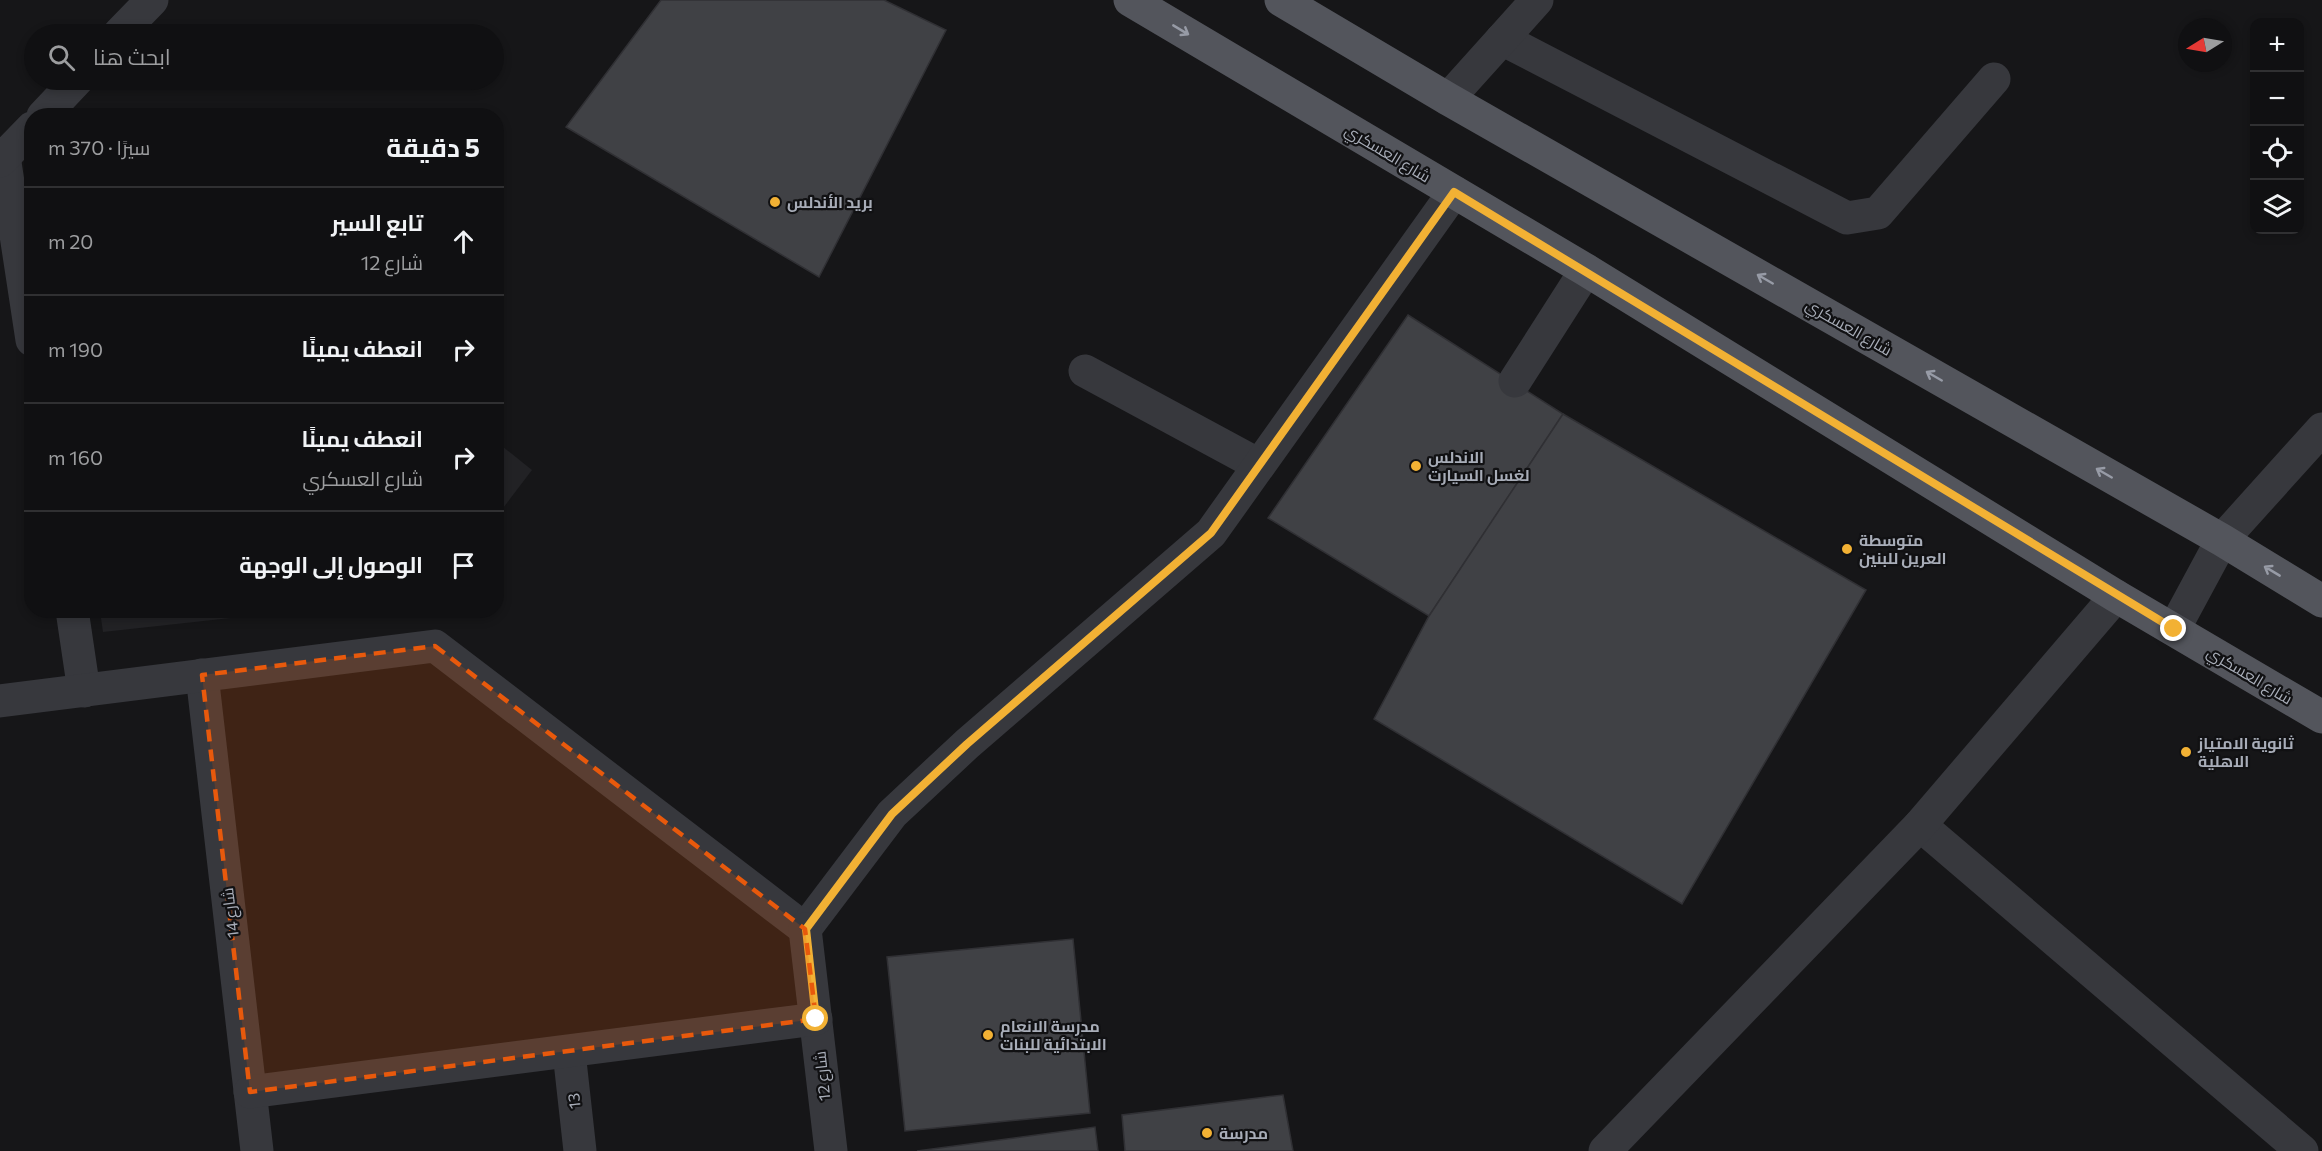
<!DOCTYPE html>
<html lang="ar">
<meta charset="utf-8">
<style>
body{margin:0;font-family:Commissioner,Cairo,sans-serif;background:#1e1e20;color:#f1f3f6;direction:rtl}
.controls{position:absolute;right:18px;top:18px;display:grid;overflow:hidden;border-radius:12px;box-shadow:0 3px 9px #0003}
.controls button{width:54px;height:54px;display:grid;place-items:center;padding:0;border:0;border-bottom:2px solid #303032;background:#101012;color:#f1f3f6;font:30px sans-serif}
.compass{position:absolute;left:2178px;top:18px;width:54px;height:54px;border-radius:50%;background:#101012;box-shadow:0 3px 9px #0003;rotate:259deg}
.stop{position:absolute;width:18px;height:18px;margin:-14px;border:4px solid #f2b134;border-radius:50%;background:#fff}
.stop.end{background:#f2b134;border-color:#fff;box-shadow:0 2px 6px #0008}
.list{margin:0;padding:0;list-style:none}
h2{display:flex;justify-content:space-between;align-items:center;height:78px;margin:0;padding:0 24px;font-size:26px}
h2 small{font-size:20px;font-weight:400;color:#9c9d9f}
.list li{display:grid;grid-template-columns:39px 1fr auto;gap:18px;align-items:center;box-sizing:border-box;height:108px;padding:0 24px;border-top:2px solid #303032}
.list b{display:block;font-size:22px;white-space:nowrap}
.list p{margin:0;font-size:20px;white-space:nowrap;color:#9c9d9f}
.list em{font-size:20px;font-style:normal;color:#9c9d9f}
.icon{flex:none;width:33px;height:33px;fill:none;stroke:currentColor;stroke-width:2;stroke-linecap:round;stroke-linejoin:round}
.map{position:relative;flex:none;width:2322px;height:1151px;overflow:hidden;direction:ltr}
.search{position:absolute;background:#101012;box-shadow:0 3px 9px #0003;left:24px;top:24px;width:480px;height:66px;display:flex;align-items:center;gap:15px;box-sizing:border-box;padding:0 21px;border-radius:33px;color:#9c9d9f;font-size:22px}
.panel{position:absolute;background:#101012;box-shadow:0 3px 9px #0003;left:24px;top:108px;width:480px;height:510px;border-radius:24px;direction:rtl}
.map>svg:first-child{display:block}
.built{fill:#222225}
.building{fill:#404145;stroke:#303034;stroke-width:1.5}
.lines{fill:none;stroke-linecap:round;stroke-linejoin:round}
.minor{stroke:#37383d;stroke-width:33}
.major{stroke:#53555c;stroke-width:33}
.oneway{stroke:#979ba6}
.route{stroke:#f2b134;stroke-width:8}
.marked{fill:#e8590c;fill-opacity:0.2;stroke:#e8590c;stroke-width:4.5;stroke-dasharray:12 8;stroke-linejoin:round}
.poi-dot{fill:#f2b134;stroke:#111113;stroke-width:2}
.labels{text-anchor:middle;stroke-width:4.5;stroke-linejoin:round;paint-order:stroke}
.street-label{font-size:16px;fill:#a8adb8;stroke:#111113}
.poi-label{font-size:16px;font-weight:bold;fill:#a8adb8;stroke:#111113;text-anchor:start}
</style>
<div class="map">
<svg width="2322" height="1151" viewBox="0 0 2322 1151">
<rect width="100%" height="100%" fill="#161618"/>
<g class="built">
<path d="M497,442L532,470L497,516Z"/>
<path d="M100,611V610L295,611L103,632Z"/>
</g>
<g class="building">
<path d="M661,0H884L946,30L819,277L566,127Z"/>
<path d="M1408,315L1563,414L1429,616L1268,518Z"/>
<path d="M1563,414L1866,590L1682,904L1374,719L1429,616Z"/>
<path d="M1073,939L1090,1113L905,1131L887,957Z"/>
<path d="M1283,1095L1293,1151H1125L1122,1115Z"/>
<path d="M1095,1127L1098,1151H917Z"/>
</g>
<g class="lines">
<g class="minor">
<path d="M119,34L152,0"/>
<path d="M1502,39L1847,218L1878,213L1994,79"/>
<path d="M1448,99L1537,0"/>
<path d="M43,116L77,80"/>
<path d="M4,156L32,340"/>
<path d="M0,161L32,128"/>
<path d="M1085,371L1259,465"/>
<path d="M1515,381L1586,270"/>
<path d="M72,610L84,691"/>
<path d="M2174,629L2222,540L2322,429"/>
<path d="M202,675L257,1151"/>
<path d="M0,701L435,646L805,929"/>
<path d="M1920,825L2302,1151"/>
<path d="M805,929L892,814L967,744L1211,533L1454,192"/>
<path d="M805,929L831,1151"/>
<path d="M569,1052L580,1151"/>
<path d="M250,1092L816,1019"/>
<path d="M1605,1151L1920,825L2116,596"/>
</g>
<g class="major">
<path d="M1130,0L1586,270L2116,596L2322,717"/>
<path d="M1281,0L1448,99L2222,540L2322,601"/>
</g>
</g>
<defs><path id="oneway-shaft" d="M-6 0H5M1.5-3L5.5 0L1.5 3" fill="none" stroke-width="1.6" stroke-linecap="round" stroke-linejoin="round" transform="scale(1.5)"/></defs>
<g class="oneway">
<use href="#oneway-shaft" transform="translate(1181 30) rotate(31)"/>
<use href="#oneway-shaft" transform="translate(1765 279) rotate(-150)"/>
<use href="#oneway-shaft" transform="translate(1934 376) rotate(-150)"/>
<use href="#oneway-shaft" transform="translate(2104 473) rotate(-150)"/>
<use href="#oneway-shaft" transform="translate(2272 571) rotate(-149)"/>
</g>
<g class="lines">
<path class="route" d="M816,1019L806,929L892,814L967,744L1211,533L1454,192L2174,629"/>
</g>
<path class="marked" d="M435,646L805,929L816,1019L250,1092L202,675Z"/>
<g class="poi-dot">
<circle cx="775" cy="202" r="6"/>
<circle cx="1416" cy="466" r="6"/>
<circle cx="1847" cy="549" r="6"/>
<circle cx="2186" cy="752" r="6"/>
<circle cx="988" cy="1035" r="6"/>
<circle cx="1207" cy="1133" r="6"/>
</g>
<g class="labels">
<g class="street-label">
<text transform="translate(1388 153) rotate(31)" y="6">شارع العسكري</text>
<text transform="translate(1849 327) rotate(30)" y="6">شارع العسكري</text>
<text transform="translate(2250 675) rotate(31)" y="6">شارع العسكري</text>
<text transform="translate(230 913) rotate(-97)" y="6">شارع 14</text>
<text transform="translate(822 1076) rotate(-96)" y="6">شارع 12</text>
<text transform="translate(574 1101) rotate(-96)" y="6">13</text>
</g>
<g class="poi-label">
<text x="787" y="208">بريد الأندلس</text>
<text x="1428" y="463">الاندلس<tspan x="1428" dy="18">لغسل السيارت</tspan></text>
<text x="1859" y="546">متوسطة<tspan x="1859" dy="18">العرين للبنين</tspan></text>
<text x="2198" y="749">ثانوية الامتياز<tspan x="2198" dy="18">الاهلية</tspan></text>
<text x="1000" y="1032">مدرسة الانعام<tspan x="1000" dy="18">الابتدائية للبنات</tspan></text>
<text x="1219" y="1139">مدرسة</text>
</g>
</g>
</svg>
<div class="controls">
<button>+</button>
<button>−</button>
<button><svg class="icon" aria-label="locate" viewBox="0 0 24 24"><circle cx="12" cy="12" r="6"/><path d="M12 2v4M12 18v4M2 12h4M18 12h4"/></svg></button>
<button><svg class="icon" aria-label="layers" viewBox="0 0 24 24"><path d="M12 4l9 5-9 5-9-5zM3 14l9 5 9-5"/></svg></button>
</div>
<svg class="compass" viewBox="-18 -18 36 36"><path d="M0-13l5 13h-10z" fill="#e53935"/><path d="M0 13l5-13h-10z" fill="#9c9d9f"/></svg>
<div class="stop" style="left:816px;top:1019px"></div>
<div class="stop end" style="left:2174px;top:629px"></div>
<div class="search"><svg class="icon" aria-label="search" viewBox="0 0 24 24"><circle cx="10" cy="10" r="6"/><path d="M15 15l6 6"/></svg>ابحث هنا</div>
<section class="panel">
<h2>5 دقيقة<small>سيرًا · 370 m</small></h2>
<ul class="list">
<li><svg class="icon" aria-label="ahead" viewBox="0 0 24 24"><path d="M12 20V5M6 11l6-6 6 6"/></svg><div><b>تابع السير</b><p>شارع 12</p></div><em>20 m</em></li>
<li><svg class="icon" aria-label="right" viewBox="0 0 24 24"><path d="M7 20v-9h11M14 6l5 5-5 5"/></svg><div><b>انعطف يمينًا</b></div><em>190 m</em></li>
<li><svg class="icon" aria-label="right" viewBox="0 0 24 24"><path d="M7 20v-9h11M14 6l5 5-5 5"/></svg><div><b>انعطف يمينًا</b><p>شارع العسكري</p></div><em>160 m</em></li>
<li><svg class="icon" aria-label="arrive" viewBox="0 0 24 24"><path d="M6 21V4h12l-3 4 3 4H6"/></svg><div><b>الوصول إلى الوجهة</b></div></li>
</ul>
</section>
</div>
